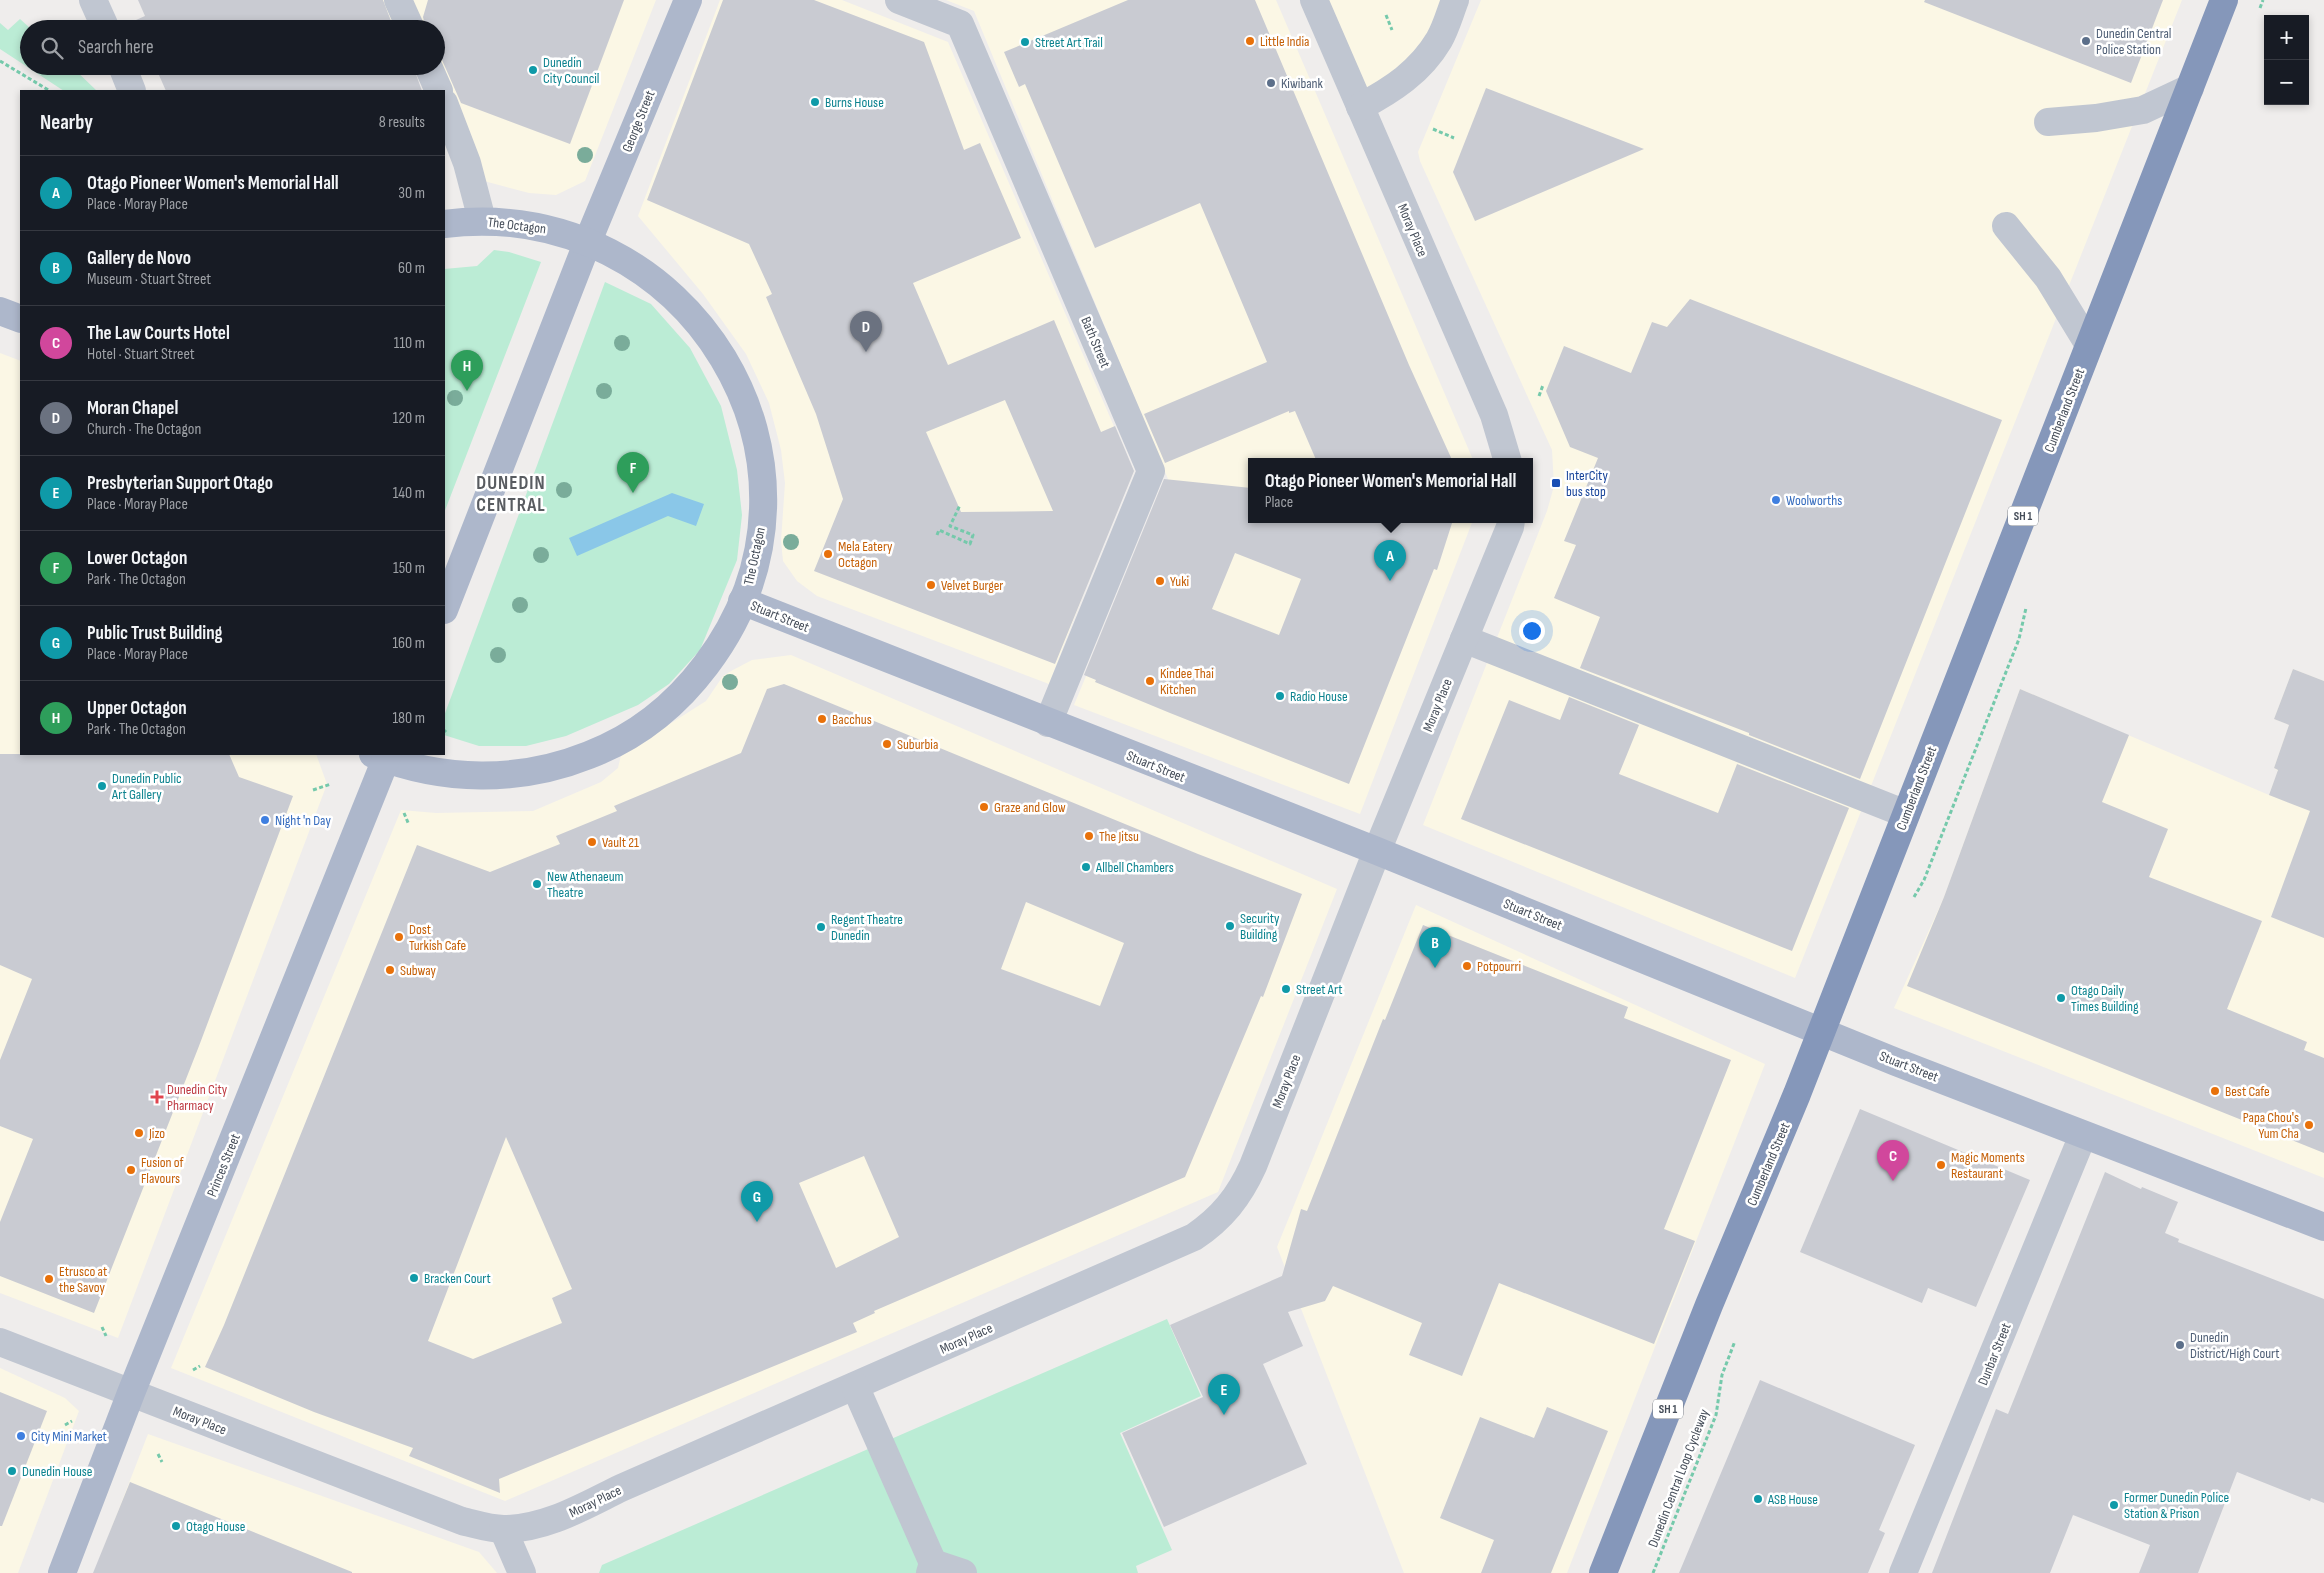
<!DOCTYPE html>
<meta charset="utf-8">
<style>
body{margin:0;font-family:"Sofia Sans Condensed",sans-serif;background:#242831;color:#f1f3f6}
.controls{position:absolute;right:15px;top:15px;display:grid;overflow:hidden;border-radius:0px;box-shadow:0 2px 8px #0003}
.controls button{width:45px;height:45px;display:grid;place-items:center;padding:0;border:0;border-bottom:1px solid #363941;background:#171b24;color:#f1f3f6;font:25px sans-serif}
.you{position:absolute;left:1531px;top:630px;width:18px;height:18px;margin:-12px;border:4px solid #fff;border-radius:50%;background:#1a73e8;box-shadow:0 0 0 8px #1a73e833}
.badge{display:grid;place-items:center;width:32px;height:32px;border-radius:50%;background:#2563eb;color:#fff;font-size:16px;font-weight:700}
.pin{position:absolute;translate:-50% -41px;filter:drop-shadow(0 1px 2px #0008)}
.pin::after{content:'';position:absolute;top:26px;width:18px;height:15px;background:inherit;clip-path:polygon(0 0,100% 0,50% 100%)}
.popup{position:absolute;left:1248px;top:458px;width:285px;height:65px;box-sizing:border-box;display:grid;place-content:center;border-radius:0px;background:#171b24;filter:drop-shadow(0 1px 4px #0005);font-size:16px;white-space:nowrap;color:#9ea1a6}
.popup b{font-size:19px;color:#f1f3f6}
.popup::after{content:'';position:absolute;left:50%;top:100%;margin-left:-10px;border:10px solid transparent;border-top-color:#171b24}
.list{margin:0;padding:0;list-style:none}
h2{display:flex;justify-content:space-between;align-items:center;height:65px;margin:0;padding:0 20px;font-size:21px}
h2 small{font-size:16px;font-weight:400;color:#9ea1a6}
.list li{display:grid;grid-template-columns:32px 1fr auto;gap:15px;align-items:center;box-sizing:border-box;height:75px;padding:0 20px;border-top:1px solid #363941}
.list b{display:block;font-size:19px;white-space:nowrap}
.list p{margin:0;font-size:16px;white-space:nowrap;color:#9ea1a6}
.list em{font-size:16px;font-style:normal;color:#9ea1a6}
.icon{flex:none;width:28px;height:28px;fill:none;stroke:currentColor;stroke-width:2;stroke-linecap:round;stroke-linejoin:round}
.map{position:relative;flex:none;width:2324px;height:1573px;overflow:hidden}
.search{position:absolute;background:#171b24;box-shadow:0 2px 8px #0003;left:20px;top:20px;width:425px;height:55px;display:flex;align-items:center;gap:12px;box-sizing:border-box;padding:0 18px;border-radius:28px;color:#9ea1a6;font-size:19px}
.panel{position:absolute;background:#171b24;box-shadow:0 2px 8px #0003;left:20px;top:90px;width:425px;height:665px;border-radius:0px}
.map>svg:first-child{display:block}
.commercial{fill:#fbf7e5}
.green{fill:#bbecd5}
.water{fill:#8ac7e8}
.building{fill:#c9cbd2;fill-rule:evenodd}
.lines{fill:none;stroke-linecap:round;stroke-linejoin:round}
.path{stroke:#75c9ab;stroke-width:3;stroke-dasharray:4 2.5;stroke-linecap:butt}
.minor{stroke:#c0c6d1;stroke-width:28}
.major{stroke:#adb7cb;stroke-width:28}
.highway{stroke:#8597ba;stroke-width:28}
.tree{fill:#7aac9a}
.food-dot{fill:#e8710a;stroke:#fff;stroke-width:2}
.service-dot{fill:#5c6f8a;stroke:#fff;stroke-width:2}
.culture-dot{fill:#0f9aa8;stroke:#fff;stroke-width:2}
.transit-dot{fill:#1a4fb4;stroke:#fff;stroke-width:2}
.shop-dot{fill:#3f7fe0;stroke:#fff;stroke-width:2}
.health-dot{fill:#e0444e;stroke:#fff;stroke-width:2}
.labels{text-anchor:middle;stroke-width:5;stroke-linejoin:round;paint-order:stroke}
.shield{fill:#fff;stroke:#7d828b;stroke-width:1}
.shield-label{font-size:12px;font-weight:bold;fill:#454d59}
.service-label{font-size:14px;fill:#4e5e75;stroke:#fff;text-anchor:start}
.food-label{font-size:14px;fill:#c56008;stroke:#fff;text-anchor:start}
.culture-label{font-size:14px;fill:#0d838f;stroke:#fff;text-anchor:start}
.street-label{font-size:14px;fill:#454d59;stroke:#fff}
.transit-label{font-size:14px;fill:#164399;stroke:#fff;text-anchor:start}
.shop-label{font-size:14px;fill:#366cbe;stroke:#fff;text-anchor:start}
.health-label{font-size:14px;fill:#be3a42;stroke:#fff;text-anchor:start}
.district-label{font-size:19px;font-weight:bold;letter-spacing:1px;fill:#595c61;stroke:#fff}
</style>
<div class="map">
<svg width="2324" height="1573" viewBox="0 0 2324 1573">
<rect width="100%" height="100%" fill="#efedec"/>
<g class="commercial">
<path d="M382,0H656L585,181L556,195L529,193L484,181L444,91H424L413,66H436V29H395Z"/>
<path d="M720,0H842L948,42L1132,468L1049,684L817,596L797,581L783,561L781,541L785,483L781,450L769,403L746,354L703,294L638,216Z"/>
<path d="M946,0H1276L1474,462H1251V520H1473L1360,814L1074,705L1168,479L974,11Z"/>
<path d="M1314,0H1455L1440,39L1360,107Z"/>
<path d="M1481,0H2182L1795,978L1423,825L1547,511L1554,486L1552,450L1420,161L1418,152Z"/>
<path d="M0,353L21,361V754H316L327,784L118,1338L0,1293Z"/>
<path d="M791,655L1337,889L1218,1192L505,1501L171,1368L401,810L436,813L533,811L601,782L618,768L621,755L706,701L723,676L731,671L752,660Z"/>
<path d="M2293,669L2324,681V1178L1894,1008L1944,897L2020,689L2269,795L2278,771L2274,768L2289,725L2274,719Z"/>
<path d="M1416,905L1765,1064L1567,1573H1404L1277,1247Z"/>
<path d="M0,1368L65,1398L79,1411L18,1573H0Z"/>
<path d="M148,1434L479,1552L497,1573H94Z"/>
</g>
<g class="green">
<path d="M20,19L31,29H29V66H71L97,91H64L0,49V23L8,30Z"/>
<path d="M494,250L509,252L541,262L444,513V269L477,266Z"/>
<path d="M605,282L651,304L690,348L721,406L737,470L742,515L737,560L700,650L669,684L638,705L566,736L526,746H479L444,735V716Z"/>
<path d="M1167,1319L1201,1396L1120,1433L1172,1550L1136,1566L1138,1573H599L602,1565Z"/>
</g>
<path class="water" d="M672,493L704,504L696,526L668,516L577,556L569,538Z"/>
<g class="building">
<path d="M138,0H383L394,29H139L136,20L145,16Z"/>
<path d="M428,0H624L570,144L461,103L442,60L436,53V29H426L423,17Z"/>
<path d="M723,0H814L924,42L964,150L980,143L1021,238L913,283L948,365L1054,320L1101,432L1115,426L1134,471L1055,664L814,571L843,499L816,414L766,297L772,294L749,244L647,200ZM1005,400L1053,511L961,512L926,432Z"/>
<path d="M1128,0H1255L1409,365L1453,462H1317L1295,411L1289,413V411L1165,463L1144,414L1267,362L1200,203L1095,248L1025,84L1019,87L1004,52Z"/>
<path d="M1925,0H2163L2131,83L1924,2Z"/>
<path d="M155,66H413L422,91H166Z"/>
<path d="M1486,88L1644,149L1475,221L1453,172Z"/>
<path d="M1690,299L2002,420L1860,779L1749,735V733L1580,668L1600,617L1554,598L1576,545L1564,541L1598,458L1570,447L1546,391L1564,346L1631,373L1652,322L1667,327Z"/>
<path d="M1164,479L1251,488V520H1453L1437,570L1434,569L1349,784L1170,713L1095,682L1096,680L1084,675ZM1235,553L1301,579L1279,635L1212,609Z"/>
<path d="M2293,669L2324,681V938L2271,917L2310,811L2269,795L2278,770L2274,768L2289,725L2274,719Z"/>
<path d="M784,684L1198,854L1302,894L1263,997L1261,996L1185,1177L874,1311L875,1313L853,1323L857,1332L499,1479L500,1493L409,1456L413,1448L314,1412L205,1367L224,1325L417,845L490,872L560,844L556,836L617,811L614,806L741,753L767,689ZM1026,902L1124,943L1100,1006L1001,969ZM506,1137L572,1289L552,1298L562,1323L473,1359L428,1341ZM864,1156L899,1237L836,1268L799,1183Z"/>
<path d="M2020,689L2129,735L2102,802L2168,829L2149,877L2262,921L2227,1009L2307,1042L2304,1050L2324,1058V1153L1907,986L1944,897Z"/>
<path d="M1569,697L1639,725L1619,774L1718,813L1737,764L1849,808L1792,951L1461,819L1509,700L1560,720Z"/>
<path d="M0,754H229L239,777L293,796L199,1046L94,1313L0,1276V1222L33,1139L0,1126V1060L32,979L0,965Z"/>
<path d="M1423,925L1628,1007L1624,1018L1731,1060L1664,1229L1695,1241L1654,1344L1499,1283L1462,1376L1409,1355L1422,1323L1333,1286L1325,1301L1288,1312L1303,1346L1263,1364L1307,1464L1164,1527L1122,1433L1203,1397L1170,1325L1282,1276L1301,1209L1307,1211L1383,1019L1385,1020Z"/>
<path d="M1860,1109L2030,1180L1976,1307L1928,1288L1922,1303L1800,1252Z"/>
<path d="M2105,1172L2141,1189L2142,1187L2178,1202L2165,1233L2179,1239L2178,1242L2324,1299V1503L2311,1498L2310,1501L2237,1472L2198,1573H2139L2150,1545L2073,1515L2050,1573H1932L1996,1409L2008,1414Z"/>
<path d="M1760,1380L1915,1445L1879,1530L1885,1533L1868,1573H1679Z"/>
<path d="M0,1392L47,1411L2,1526H0Z"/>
<path d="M1547,1407L1608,1431L1551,1573H1481L1494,1540L1440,1518L1480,1417L1534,1438Z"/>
<path d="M130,1482L352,1572V1573H93Z"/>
</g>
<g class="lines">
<g class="path">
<path d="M2260,8L2263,0"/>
<path d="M1386,15L1392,30"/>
<path d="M0,61L50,91"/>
<path d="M1433,129L1454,138"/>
<path d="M1539,396L1543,385"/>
<path d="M937,535L939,530L970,544L973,535L950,526L960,505"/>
<path d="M444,732L446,730"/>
<path d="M313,790L331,784"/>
<path d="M404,813L409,825"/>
<path d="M1914,897L1924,880L2019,639L2026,608"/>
<path d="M102,1327L106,1336"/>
<path d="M193,1370L200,1366"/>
<path d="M65,1425L72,1421"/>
<path d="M158,1454L162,1462"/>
<path d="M1653,1573L1716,1415L1722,1375L1735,1341"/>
</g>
<g class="minor">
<path d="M93,0L106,29"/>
<path d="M398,0L411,29"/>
<path d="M899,0L960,24L1151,471L1048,723"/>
<path d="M1314,0L1494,415L1508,462"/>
<path d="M122,66L132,91"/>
<path d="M428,66L439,91"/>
<path d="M444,103L467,163L482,220"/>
<path d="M1360,107C1392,90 1420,72 1439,40C1446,28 1450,13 1455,0"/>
<path d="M2048,122L2096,118L2143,110L2190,88"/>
<path d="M2006,226L2048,278L2089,345"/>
<path d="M1464,639L1906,814"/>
<path d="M0,1342L462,1521C475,1524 490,1529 504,1529C546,1529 584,1506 621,1488L1194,1237C1222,1218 1239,1197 1253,1166L1377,851L1510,527L1511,520"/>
<path d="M855,1386L933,1563"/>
<path d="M503,1529L522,1573"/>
<path d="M930,1573L933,1563L963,1573"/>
<path d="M1903,1573L2083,1135"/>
</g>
<g class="major">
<path d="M0,311L21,319"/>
<path d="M742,601L1377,851L1896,1062L2324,1227"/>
<path d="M444,610L588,241L688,0"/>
<path d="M373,754C443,782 519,783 589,755C636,737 676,705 706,665C857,465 688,194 444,224"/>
<path d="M62,1573L131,1393L388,754"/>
</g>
<path class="highway" d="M1603,1573L1709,1305L1797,1094L2224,0"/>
</g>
<g class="tree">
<circle cx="585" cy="155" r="8"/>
<circle cx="622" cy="343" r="8"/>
<circle cx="472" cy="360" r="8"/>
<circle cx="604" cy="391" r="8"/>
<circle cx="455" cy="398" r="8"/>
<circle cx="564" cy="490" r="8"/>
<circle cx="791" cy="542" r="8"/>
<circle cx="541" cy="555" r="8"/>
<circle cx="520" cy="605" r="8"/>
<circle cx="498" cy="655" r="8"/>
<circle cx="730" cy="682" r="8"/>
</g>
<g class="food-dot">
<circle cx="1250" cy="41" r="5"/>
<circle cx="828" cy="554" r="5"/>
<circle cx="1160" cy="581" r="5"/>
<circle cx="931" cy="585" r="5"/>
<circle cx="1150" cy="681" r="5"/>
<circle cx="822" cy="719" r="5"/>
<circle cx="887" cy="744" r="5"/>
<circle cx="984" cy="807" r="5"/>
<circle cx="1089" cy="836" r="5"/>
<circle cx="592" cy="842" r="5"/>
<circle cx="399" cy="937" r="5"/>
<circle cx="1467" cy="966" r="5"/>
<circle cx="390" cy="970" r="5"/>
<circle cx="2215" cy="1091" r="5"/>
<circle cx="2309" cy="1125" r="5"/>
<circle cx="139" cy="1133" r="5"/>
<circle cx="1941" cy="1165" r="5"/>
<circle cx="131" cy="1170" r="5"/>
<circle cx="49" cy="1279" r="5"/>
</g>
<g class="service-dot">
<circle cx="2086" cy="41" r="5"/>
<circle cx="1271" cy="83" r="5"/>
<circle cx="2180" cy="1345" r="5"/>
</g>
<g class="culture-dot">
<circle cx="1025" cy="42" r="5"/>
<circle cx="533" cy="70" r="5"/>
<circle cx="815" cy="102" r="5"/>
<circle cx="1280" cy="696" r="5"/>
<circle cx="102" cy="786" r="5"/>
<circle cx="1086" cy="867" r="5"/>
<circle cx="537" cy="884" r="5"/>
<circle cx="1230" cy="926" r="5"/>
<circle cx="821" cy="927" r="5"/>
<circle cx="1286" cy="989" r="5"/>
<circle cx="2061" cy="998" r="5"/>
<circle cx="414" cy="1278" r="5"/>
<circle cx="12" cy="1471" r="5"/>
<circle cx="1758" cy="1499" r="5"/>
<circle cx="2114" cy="1505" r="5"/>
<circle cx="176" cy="1526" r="5"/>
</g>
<rect class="transit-dot" x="1551" y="478" width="10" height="10" rx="2.5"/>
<g class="shop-dot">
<circle cx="1776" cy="500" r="5"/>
<circle cx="265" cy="820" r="5"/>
<circle cx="21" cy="1436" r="5"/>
</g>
<path class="health-dot" d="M154.5 1089.5h5v5h5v5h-5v5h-5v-5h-5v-5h5z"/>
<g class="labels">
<g class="shield">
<rect x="2008" y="506.5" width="30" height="19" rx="4"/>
<rect x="1653" y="1399.5" width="30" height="19" rx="4"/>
</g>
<g class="shield-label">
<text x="2023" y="520">SH 1</text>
<text x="1668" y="1413">SH 1</text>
</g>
<g class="service-label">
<text x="2096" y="38">Dunedin Central<tspan x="2096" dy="16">Police Station</tspan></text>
<text x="1281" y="88">Kiwibank</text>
<text x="2190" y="1342">Dunedin<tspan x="2190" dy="16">District/High Court</tspan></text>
</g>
<g class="food-label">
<text x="1260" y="46">Little India</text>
<text x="838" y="551">Mela Eatery<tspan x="838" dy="16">Octagon</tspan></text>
<text x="1170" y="586">Yuki</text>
<text x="941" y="590">Velvet Burger</text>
<text x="1160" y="678">Kindee Thai<tspan x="1160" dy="16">Kitchen</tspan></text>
<text x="832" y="724">Bacchus</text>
<text x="897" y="749">Suburbia</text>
<text x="994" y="812">Graze and Glow</text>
<text x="1099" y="841">The Jitsu</text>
<text x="602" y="847">Vault 21</text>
<text x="409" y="934">Dost<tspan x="409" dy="16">Turkish Cafe</tspan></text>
<text x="1477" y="971">Potpourri</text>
<text x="400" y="975">Subway</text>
<text x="2225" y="1096">Best Cafe</text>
<text x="2299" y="1122" text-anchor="end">Papa Chou's<tspan x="2299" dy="16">Yum Cha</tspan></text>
<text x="149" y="1138">Jizo</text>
<text x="1951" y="1162">Magic Moments<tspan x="1951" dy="16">Restaurant</tspan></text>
<text x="141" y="1167">Fusion of<tspan x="141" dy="16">Flavours</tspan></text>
<text x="59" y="1276">Etrusco at<tspan x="59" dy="16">the Savoy</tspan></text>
</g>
<g class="culture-label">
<text x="1035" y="47">Street Art Trail</text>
<text x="543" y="67">Dunedin<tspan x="543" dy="16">City Council</tspan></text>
<text x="825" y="107">Burns House</text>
<text x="1290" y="701">Radio House</text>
<text x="112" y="783">Dunedin Public<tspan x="112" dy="16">Art Gallery</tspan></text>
<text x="1096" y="872">Allbell Chambers</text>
<text x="547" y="881">New Athenaeum<tspan x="547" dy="16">Theatre</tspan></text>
<text x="1240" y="923">Security<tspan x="1240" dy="16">Building</tspan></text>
<text x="831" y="924">Regent Theatre<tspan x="831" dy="16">Dunedin</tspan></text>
<text x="1296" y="994">Street Art</text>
<text x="2071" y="995">Otago Daily<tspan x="2071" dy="16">Times Building</tspan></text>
<text x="424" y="1283">Bracken Court</text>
<text x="22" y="1476">Dunedin House</text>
<text x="2124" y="1502">Former Dunedin Police<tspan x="2124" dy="16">Station &amp; Prison</tspan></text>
<text x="1768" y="1504">ASB House</text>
<text x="186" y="1531">Otago House</text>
</g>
<g class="street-label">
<text transform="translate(638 121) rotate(-68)" y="5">George Street</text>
<text transform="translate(517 225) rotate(7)" y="5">The Octagon</text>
<text transform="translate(1413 230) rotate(67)" y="5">Moray Place</text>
<text transform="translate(1096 342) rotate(67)" y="5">Bath Street</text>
<text transform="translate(2064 410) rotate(-69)" y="5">Cumberland Street</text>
<text transform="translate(754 556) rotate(-78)" y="5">The Octagon</text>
<text transform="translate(780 616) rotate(22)" y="5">Stuart Street</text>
<text transform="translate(1437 705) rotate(-68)" y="5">Moray Place</text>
<text transform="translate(1156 766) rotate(22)" y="5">Stuart Street</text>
<text transform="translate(1916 788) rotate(-69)" y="5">Cumberland Street</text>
<text transform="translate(1533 914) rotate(22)" y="5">Stuart Street</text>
<text transform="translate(1909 1066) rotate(21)" y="5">Stuart Street</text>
<text transform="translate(1286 1081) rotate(-69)" y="5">Moray Place</text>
<text transform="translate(1768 1164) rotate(-67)" y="5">Cumberland Street</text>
<text transform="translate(223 1165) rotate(-68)" y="5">Princes Street</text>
<text transform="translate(966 1338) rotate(-24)" y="5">Moray Place</text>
<text transform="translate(1994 1354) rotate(-68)" y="5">Dunbar Street</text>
<text transform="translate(200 1420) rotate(21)" y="5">Moray Place</text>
<text transform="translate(1678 1478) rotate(-69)" y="5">Dunedin Central Loop Cycleway</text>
<text transform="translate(595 1501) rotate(-26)" y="5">Moray Place</text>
</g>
<g class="transit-label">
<text x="1566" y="480">InterCity<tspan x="1566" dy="16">bus stop</tspan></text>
</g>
<g class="shop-label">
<text x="1786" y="505">Woolworths</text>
<text x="275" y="825">Night 'n Day</text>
<text x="31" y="1441">City Mini Market</text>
</g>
<g class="health-label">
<text x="167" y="1094">Dunedin City<tspan x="167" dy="16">Pharmacy</tspan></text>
</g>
<g class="district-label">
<text x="511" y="489">DUNEDIN<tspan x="511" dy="22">CENTRAL</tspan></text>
</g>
</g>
</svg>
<div class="controls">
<button>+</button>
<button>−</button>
</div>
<div class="you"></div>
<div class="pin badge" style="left:1390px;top:581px;background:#0f9aa8">A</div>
<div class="popup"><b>Otago Pioneer Women's Memorial Hall</b>Place</div>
<div class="pin badge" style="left:1435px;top:968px;background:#0f9aa8">B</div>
<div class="pin badge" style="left:1893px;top:1181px;background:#d1479c">C</div>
<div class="pin badge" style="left:866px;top:352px;background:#6b7280">D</div>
<div class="pin badge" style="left:1224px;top:1415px;background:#0f9aa8">E</div>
<div class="pin badge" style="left:633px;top:493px;background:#2e9e5b">F</div>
<div class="pin badge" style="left:757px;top:1222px;background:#0f9aa8">G</div>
<div class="pin badge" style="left:467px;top:391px;background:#2e9e5b">H</div>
<div class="search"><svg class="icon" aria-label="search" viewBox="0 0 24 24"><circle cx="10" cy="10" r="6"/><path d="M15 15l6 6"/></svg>Search here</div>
<section class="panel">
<h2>Nearby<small>8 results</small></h2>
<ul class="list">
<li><span class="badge" style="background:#0f9aa8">A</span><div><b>Otago Pioneer Women's Memorial Hall</b><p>Place · Moray Place</p></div><em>30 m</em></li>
<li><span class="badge" style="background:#0f9aa8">B</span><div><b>Gallery de Novo</b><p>Museum · Stuart Street</p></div><em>60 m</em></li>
<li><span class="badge" style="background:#d1479c">C</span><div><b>The Law Courts Hotel</b><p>Hotel · Stuart Street</p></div><em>110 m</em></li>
<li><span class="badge" style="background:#6b7280">D</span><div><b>Moran Chapel</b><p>Church · The Octagon</p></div><em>120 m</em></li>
<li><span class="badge" style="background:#0f9aa8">E</span><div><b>Presbyterian Support Otago</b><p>Place · Moray Place</p></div><em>140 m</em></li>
<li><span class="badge" style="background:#2e9e5b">F</span><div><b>Lower Octagon</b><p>Park · The Octagon</p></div><em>150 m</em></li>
<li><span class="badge" style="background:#0f9aa8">G</span><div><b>Public Trust Building</b><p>Place · Moray Place</p></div><em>160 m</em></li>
<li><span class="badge" style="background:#2e9e5b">H</span><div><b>Upper Octagon</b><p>Park · The Octagon</p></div><em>180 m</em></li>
</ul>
</section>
</div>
